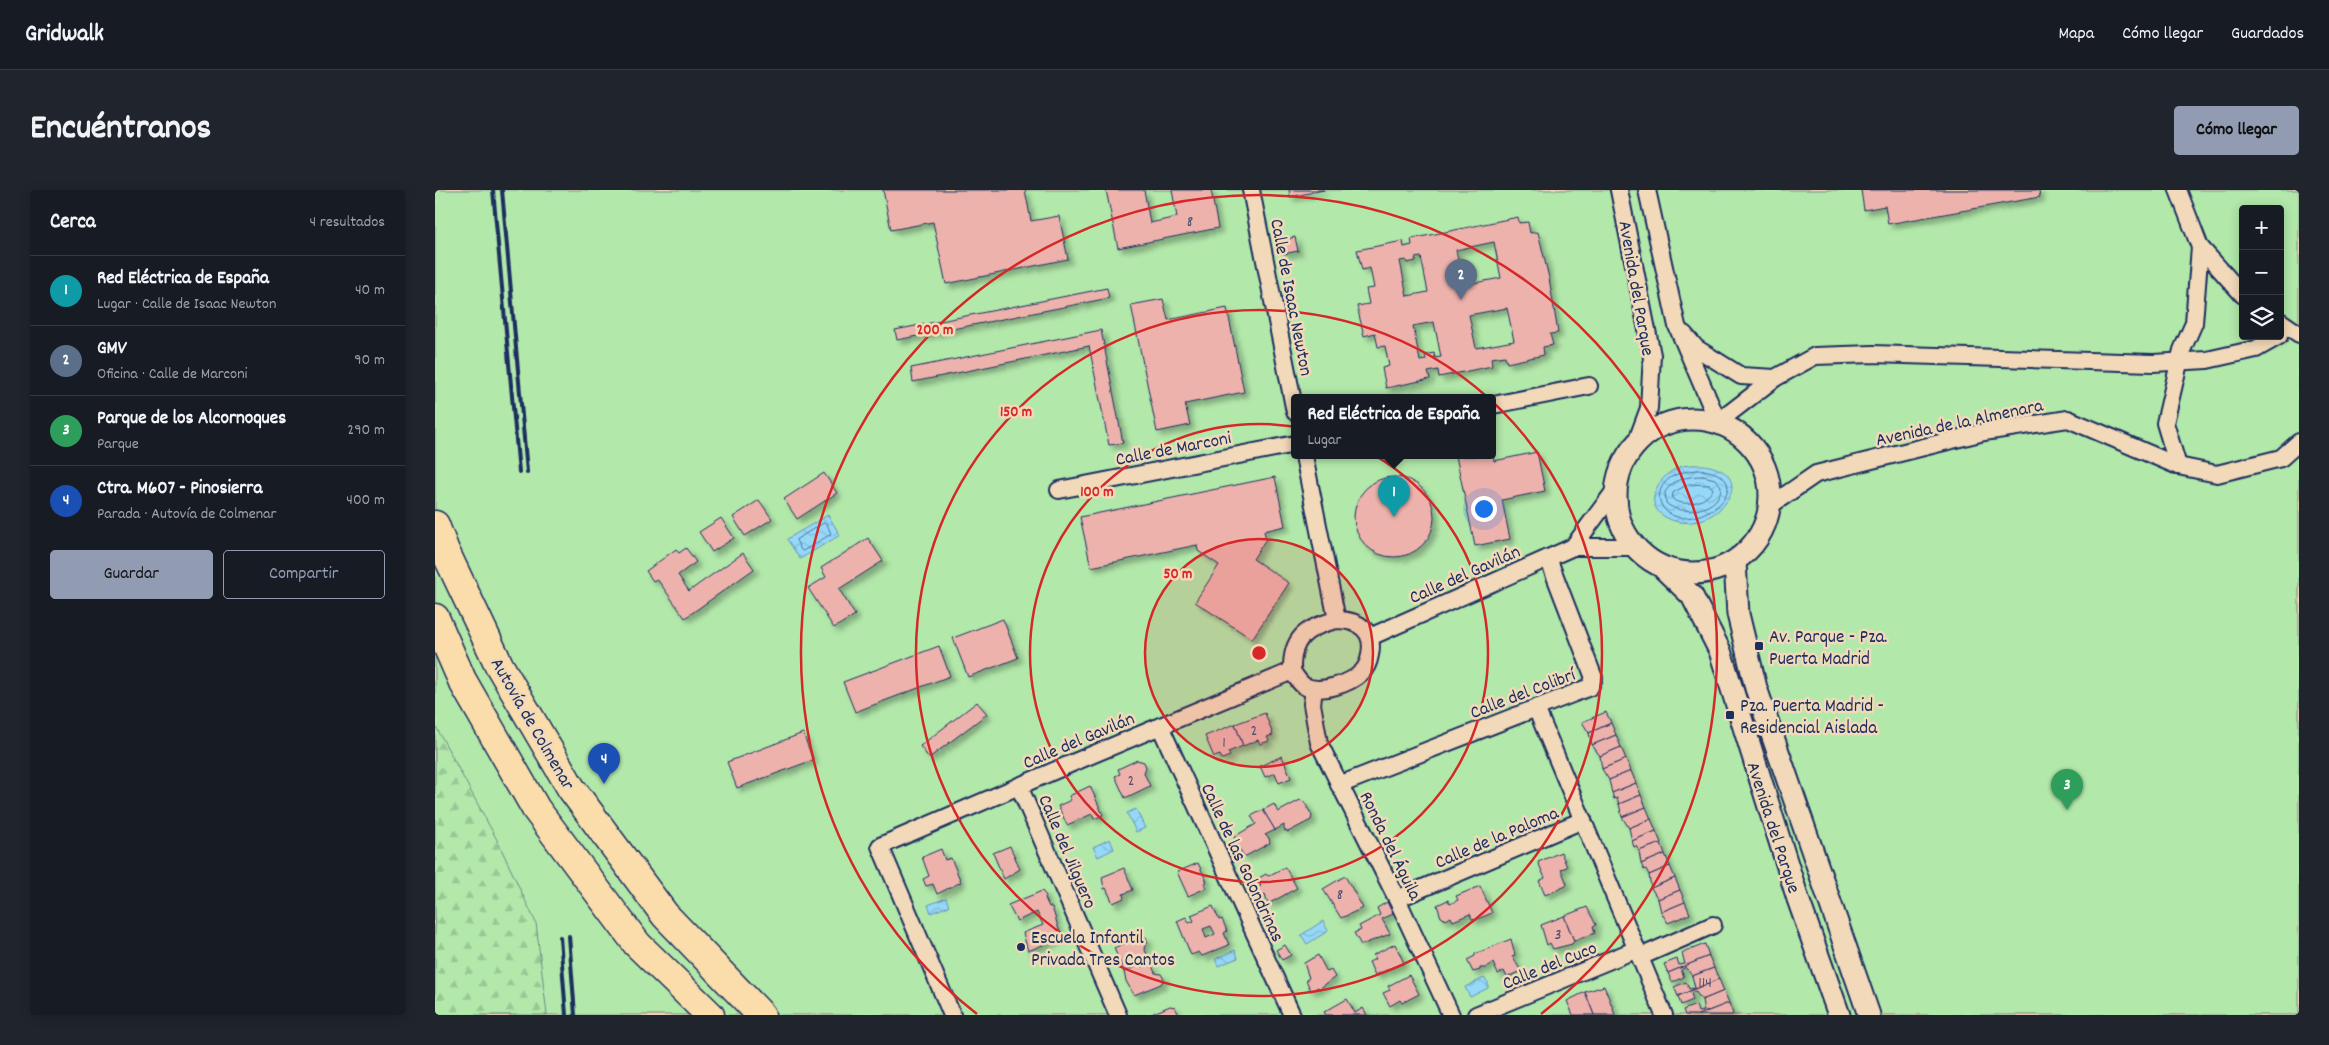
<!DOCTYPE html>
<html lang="es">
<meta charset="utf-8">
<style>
body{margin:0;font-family:Dekko,sans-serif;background:#20242c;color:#f1f3f6}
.controls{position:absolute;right:15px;top:15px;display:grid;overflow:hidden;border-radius:5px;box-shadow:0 2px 12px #0003}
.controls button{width:45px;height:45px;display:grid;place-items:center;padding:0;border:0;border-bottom:1px solid #363941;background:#171b24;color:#f1f3f6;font:25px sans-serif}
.you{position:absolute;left:1048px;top:318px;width:18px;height:18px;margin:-12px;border:4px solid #fff;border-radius:50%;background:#1a73e8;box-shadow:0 0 0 8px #1a73e833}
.badge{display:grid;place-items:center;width:32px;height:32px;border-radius:50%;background:#919bb2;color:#fff;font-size:16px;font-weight:700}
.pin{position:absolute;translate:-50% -41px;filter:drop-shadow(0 1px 2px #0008)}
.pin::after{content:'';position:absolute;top:26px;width:18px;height:15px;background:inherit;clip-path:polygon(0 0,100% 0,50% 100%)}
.popup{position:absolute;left:856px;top:204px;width:205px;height:65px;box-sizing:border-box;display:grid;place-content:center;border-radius:5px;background:#171b24;filter:drop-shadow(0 1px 4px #0005);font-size:16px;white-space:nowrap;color:#9ea1a6}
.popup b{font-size:19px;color:#f1f3f6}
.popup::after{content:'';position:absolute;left:50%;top:100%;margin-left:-10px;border:10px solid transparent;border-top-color:#171b24}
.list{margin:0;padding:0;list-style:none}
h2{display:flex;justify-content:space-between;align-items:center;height:65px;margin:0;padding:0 20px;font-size:21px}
h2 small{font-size:16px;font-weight:400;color:#9ea1a6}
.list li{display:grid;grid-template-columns:32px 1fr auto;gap:15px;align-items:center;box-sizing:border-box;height:70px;padding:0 20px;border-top:1px solid #363941}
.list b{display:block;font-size:19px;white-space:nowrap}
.list p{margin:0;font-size:16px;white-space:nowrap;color:#9ea1a6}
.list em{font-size:16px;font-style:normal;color:#9ea1a6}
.actions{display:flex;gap:10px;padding:15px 20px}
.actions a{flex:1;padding:11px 0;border:1px solid #919bb2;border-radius:5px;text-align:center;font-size:18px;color:#919bb2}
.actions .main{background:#919bb2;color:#111}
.icon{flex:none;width:28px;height:28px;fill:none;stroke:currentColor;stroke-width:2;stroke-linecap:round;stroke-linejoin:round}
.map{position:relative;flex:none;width:1864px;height:825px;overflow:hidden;border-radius:5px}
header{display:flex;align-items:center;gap:30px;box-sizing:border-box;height:70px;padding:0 25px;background:#171b24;border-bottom:1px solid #363941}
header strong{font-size:24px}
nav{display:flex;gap:28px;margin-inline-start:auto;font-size:18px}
.intro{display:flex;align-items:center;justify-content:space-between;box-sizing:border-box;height:120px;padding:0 30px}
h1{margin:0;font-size:35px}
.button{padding:12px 22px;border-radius:5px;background:#919bb2;color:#111;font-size:18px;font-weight:700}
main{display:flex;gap:30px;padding:0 30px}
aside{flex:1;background:#171b24;border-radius:5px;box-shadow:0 2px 12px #0003}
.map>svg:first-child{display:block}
.green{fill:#b2e8aa;stroke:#668c84;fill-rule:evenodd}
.forest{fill:url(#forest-firs);stroke:#668c84}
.water{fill:url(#water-waves);stroke:#6594ba}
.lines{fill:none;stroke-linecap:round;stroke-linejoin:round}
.shore{stroke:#4c739c;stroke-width:1}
.building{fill:#edb2ab;stroke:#1b2f5e;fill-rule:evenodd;filter:url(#shadow)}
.minor-casing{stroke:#1b2f5e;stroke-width:20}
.tertiary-casing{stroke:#1b2f5e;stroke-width:25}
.motorway-casing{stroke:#1b2f5e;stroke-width:31}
.minor{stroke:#f2d9b9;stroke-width:16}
.tertiary{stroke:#f2d9b9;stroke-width:21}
.motorway{stroke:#fbddab;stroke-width:28}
.rail{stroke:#1b2f5e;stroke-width:4}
.ring{fill:none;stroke:#d62828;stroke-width:2.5}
.poi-dot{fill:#1b2f5e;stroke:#f2d9b9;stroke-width:2}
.labels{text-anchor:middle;stroke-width:5;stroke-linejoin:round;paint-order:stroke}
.number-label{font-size:16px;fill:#505071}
.street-label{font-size:19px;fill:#1b2f5e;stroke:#f2d9b9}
.poi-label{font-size:19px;fill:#1b2f5e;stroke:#f2d9b9;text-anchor:start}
.centre{fill:#d62828;stroke:#f2d9b9;stroke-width:2.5}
.ring-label{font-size:15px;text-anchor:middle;font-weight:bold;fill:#d62828;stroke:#f2d9b9;stroke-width:5;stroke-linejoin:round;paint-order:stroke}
</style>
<header>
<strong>Gridwalk</strong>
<nav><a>Mapa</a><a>Cómo llegar</a><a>Guardados</a></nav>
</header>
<div class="intro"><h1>Encuéntranos</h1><a class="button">Cómo llegar</a></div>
<main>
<aside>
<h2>Cerca<small>4 resultados</small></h2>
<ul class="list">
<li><span class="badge" style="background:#0f9aa8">1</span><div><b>Red Eléctrica de España</b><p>Lugar · Calle de Isaac Newton</p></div><em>40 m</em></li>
<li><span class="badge" style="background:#5c6f8a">2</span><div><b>GMV</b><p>Oficina · Calle de Marconi</p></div><em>90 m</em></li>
<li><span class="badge" style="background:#2e9e5b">3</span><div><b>Parque de los Alcornoques</b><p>Parque</p></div><em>290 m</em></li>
<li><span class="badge" style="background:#1a4fb4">4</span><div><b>Ctra. M607 - Pinosierra</b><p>Parada · Autovía de Colmenar</p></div><em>400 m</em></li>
</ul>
<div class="actions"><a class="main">Guardar</a><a>Compartir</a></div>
</aside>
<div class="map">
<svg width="1864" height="825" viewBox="0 0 1864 825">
<defs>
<pattern id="forest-firs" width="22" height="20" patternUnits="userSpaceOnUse" patternTransform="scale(1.25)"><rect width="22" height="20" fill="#b2e8aa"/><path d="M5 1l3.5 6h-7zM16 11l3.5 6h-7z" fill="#98c795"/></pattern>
<pattern id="water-waves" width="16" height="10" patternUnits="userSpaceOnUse" patternTransform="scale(1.25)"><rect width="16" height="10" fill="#96d8f8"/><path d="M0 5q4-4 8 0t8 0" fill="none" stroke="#81bad7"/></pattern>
<filter id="shadow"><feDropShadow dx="4.5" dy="4.5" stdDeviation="2.5" flood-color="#0004"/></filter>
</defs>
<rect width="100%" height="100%" fill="#f1d1b6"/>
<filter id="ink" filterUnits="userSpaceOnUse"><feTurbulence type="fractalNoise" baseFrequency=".02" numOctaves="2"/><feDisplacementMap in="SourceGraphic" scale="10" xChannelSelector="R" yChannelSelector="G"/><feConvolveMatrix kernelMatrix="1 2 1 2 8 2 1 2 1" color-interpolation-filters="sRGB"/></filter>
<g filter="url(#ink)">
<path class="green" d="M0,0H1864V825H0ZM1808,19H1845V146H1808ZM860,208H1058V266H860Z"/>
<path class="forest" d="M0,535L61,648L101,733L112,825H0Z"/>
<g class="water">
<path d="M1269,275C1332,285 1275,350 1232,328C1206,315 1223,287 1242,278C1251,274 1260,275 1269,275Z"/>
<path d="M393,325L405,345L365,369L352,349Z"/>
<path d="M701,619L710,638L701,642L692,623Z"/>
<path d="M675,649L679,659L663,667L658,657Z"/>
<path d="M511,708L514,716L496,723L493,715Z"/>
<path d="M888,731L893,741L872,754L866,745Z"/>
<path d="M800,760L803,768L783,776L780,769Z"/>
<path d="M1049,788L1053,792V798L1035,807L1030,797Z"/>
</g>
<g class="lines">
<g class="shore">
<path d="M1268,280C1280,282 1297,287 1292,303C1288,314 1279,319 1270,323C1219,346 1201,279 1268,280Z"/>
<path d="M1268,286L1280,289L1286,296C1287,321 1245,327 1231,313L1230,302C1238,289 1253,286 1268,286Z"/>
<path d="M1254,294L1275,295L1278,299C1271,313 1253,316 1240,311L1237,308L1238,303Z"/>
<path d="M389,333L392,334L396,344L368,361L366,360L361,350Z"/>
</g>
</g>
<g class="building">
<path d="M448,0H590L596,31L624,26L633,69L511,94L498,32L456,40Z"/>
<path d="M671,0H709L715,33L742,27L737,0H776L783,38L683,58Z"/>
<path d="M854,0H889L855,7Z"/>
<path d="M1426,0H1604L1605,7L1453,34L1450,16L1429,20Z"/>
<path d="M1083,27L1084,33L1093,32L1095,43L1103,42L1114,88L1123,143L1115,144L1118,155L1108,157L1109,165L1072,173L1070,166L1056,168L1057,176L1004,187L1003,180L993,182L995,189L951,198L947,178L954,176L950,156L943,157L940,143L929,146L922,116L934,114L931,99L939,98L935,78L927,80L922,60L968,51L969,57L977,55L976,49ZM1059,52L1066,88L1028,95L1021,60ZM986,67L993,102L972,106L965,71L971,70L972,73L981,71L980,68ZM1072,118L1079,151L1041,158L1034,125ZM999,132L1006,167L1000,168L999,163L990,165L991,170L985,171L978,136Z"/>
<path d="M860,47L863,61L848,64L845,51Z"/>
<path d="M672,98L674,108L462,150L460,140Z"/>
<path d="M728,109L733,130L792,118L809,202L750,214L755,235L722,242L696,115Z"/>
<path d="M666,140L688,253L674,255L654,156L478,192L476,178Z"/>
<path d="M1102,262L1110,301L1067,310L1075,349L1040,356L1021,266H1058V264L1059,271Z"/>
<path d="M389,283L402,303L362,329L349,309Z"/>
<path d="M840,287L850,336L829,341L831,349L818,369L854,393L817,449L760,412L784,375L763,361L762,355L656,377L645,327Z"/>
<circle cx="959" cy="327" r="40"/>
<path d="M324,310L337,329L310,346L298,327Z"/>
<path d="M286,328L299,348L277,362L264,342Z"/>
<path d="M433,348L448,371L404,399L420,425L399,438L373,398L391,387L386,378Z"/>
<path d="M251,358L261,372L243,385L254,401L308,363L319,379L250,428L222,389L218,391L211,381L241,359L244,363Z"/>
<path d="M568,429L583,468L533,487L518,448Z"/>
<path d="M504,456L515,486L420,522L408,492Z"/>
<path d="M542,512L552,524L494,568L485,556Z"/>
<path d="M1171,522L1176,533L1154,543L1147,532Z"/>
<path d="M830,523L838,545L832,547L834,551L825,554L823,550L808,556L800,534Z"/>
<path d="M1176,533L1181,545L1157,555L1154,543Z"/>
<path d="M800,534L808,556L793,562L795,566L787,569L785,565L779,567L770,546Z"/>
<path d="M368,543L378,570L302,598L292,572Z"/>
<path d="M1181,545L1186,557L1165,566L1157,555Z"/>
<path d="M1186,557L1191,569L1167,579L1165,566Z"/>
<path d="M847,566L856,588L844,593L840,583L830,587L825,576Z"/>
<path d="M1191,569L1196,581L1174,590L1167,579Z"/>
<path d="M702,570L709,572L711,577L709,583L715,596L690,608L680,586L685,584L683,579Z"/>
<path d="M1196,581L1201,593L1177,603L1174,590Z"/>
<path d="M1201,593L1206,605L1184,614L1182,608L1179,609L1177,603Z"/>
<path d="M655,596L668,625L659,629L657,624L632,635L623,616L636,610L634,606Z"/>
<path d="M1206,605L1211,617L1187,627L1184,614Z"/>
<path d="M865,610L870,613L877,626L876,630L853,642L849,640V635L840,640L828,620L839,614L843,622Z"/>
<path d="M1211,617L1216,629L1194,638L1187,627Z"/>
<path d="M828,620L840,640L830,645L834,648L835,653L811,666L808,665L799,649L800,646L821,634L816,626Z"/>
<path d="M1216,629L1221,641L1197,651L1194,638Z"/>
<path d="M1221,641L1226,653L1204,661L1201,656L1199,657L1197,651Z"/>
<path d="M1226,653L1230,664L1206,674L1204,661Z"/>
<path d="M575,656L585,679L569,689L558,663Z"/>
<path d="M506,659L510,670L516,668L526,692L502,704L498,694L491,696L488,689L494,686L487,667Z"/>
<path d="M1126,662L1132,677L1126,679L1132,694L1131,696L1110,705L1104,691L1110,688L1103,672Z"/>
<path d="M1230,664L1235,676L1214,685L1211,679L1209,680L1206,674Z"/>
<path d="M763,673L772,692L769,693L771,698L753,706L742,682Z"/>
<path d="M1235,676L1240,688L1216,698L1214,685Z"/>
<path d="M850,677L862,698L833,714L830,704L825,707L820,699L826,696L822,689L831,684L833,686Z"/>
<path d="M689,678L698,700L688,704L689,708L678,713L671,698L669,699L667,687Z"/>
<path d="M910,686L928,718L906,728L888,699Z"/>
<path d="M1240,688L1245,700L1223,709L1216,698Z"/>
<path d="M1045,696L1057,723L1040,730L1037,729L1035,724L1018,731L1016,727L1011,730L1006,727L1002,715L1013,710L1015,714L1023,710L1021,706Z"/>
<path d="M1245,700L1250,712L1226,722L1223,709Z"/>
<path d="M607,701L611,706L610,708L614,717H617L624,740L628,744L627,747L593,761L588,743L608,735L602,722L582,731L573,715Z"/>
<path d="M952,712L958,724L947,729L955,744L926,755L919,743L926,740L924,736L945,725L942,718Z"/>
<path d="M1250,712L1255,724L1233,733L1226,722Z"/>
<path d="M778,716L784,730L787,729L792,741L789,743L794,755L767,766L764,762L756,765L742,731L751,727L754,733L759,731L756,725ZM776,736L780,744L771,748L768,739Z"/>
<path d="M1152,717L1161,735L1158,736L1160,743L1139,751L1129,726Z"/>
<path d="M1129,726L1139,751L1137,754L1118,759L1115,753L1112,755L1106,735Z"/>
<path d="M706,746L711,747L713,753L709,757L713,768L705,771L706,774L689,782L679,758Z"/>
<path d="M1076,749L1080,765L1077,766L1086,781L1072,787L1069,781L1063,784L1058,773L1050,778H1045V780L1038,782L1032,770L1040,766V764Z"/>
<path d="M960,754L969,773L940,785L934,772L940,769L938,765Z"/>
<path d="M1270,754L1274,766L1233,783L1229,774L1242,769L1244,775L1250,774L1247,763Z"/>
<path d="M850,755L856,765L847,770L841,760Z"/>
<path d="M883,765L892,782L896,780L900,787L884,799L883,797L876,801L871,790L874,788L869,773Z"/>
<path d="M1274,766L1279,778L1257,786L1251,777L1246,780L1249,787L1237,792L1233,783Z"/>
<path d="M716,773L720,783L726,784L729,789L726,794L699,805L691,791L689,782L706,774L707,777Z"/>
<path d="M1279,778L1284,789L1243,806L1239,797L1251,792L1254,799L1260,798L1257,786Z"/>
<path d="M974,785L984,804L967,813L965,810L955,816L948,803L955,800L953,796Z"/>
<path d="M1284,789L1289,801L1267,810L1260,801L1256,803L1258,810L1246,815L1243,806Z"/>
<path d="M1169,796L1177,816L1180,825H1159L1150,802Z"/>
<path d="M1289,801L1294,813L1263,825H1250L1248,820L1261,815L1263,822L1269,821L1267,810Z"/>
<path d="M1150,802L1159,825H1138L1132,811Z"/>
<path d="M912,809L920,823L928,818L932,825H891L889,822Z"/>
<path d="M1294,813L1298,824L1296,825H1263Z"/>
<path d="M735,816L740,817L743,823L741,825H714Z"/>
</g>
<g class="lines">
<defs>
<g id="minor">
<path d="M816,0L860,222"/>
<path d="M1184,0L1217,165L1214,218L1201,253"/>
<path d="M1212,0L1242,136L1283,232L1340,188L1380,166L1438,164L1718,173L1772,170L1821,159L1844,146"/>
<path d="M1743,0L1765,57L1808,105"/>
<path d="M1845,131L1864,144"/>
<path d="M1249,144L1261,158L1306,186L1340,188"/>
<path d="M1058,215L1154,196"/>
<path d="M869,266L902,430"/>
<path d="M1743,276L1730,233L1747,160L1759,133L1765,57"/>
<path d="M624,300L860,254"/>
<path d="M1336,315L1381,284L1549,242L1633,229L1743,276L1782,284L1846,268L1864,252"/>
<path d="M1138,357L1181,299"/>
<path d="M902,430C924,430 940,441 935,465C934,471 932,477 927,482C915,494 885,504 869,496C864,492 860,486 857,481C856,448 871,437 902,430Z"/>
<path d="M935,447L1138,357H1200"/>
<path d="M879,499L877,514L884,553L962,709L1016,825"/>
<path d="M1101,518L1229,825"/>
<path d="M725,536L857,825"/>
<path d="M904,595L1155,497L1159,488L1113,368"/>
<path d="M584,596L683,825"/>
<path d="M962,709L1148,630"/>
<path d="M1205,767L1278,735"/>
<path d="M517,825L445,656L642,571L857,481"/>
<path d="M1041,825L1202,759"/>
</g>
<g id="tertiary">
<circle cx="1258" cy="306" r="77"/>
<path d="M1300,372L1303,424L1321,498L1434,825"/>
<path d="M1229,379L1257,406L1285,461L1363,709L1404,825"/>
</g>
<g id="motorway">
<path d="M0,335L10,361L64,475L136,598L230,725L326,825"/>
<path d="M0,428L27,490L101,619L202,754L275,825"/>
</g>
</defs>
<use href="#minor" class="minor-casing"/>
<use href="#tertiary" class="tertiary-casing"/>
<use href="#motorway" class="motorway-casing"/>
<use href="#minor" class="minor"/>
<use href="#tertiary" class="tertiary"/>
<use href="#motorway" class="motorway"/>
<g class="rail">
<path d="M58,0L84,282"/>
<path d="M67,0L92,282"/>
<path d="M134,746L140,825"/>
<path d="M125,747L131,825"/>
</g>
</g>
</g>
<circle cx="824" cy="463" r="114" fill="#d62828" fill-opacity=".12"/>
<g class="ring">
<circle cx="824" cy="463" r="114"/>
<circle cx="824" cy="463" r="229"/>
<circle cx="824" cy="463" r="343"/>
<path d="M542 824A458 458 0 1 1 1106 824"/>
</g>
<g class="poi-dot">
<rect x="1319" y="451" width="10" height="10" rx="2.5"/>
<rect x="1290" y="520" width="10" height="10" rx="2.5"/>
<circle cx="586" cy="757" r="5"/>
</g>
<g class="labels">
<g class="number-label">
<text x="755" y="36">8</text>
<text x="819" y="545">2</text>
<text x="789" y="557">1</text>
<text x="696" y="595">2</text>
<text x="905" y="709">8</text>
<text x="1123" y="749">3</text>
<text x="1270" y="797">114</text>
</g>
<g class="street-label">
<text transform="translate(1203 98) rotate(80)" y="7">Avenida del Parque</text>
<text transform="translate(858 107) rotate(79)" y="7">Calle de Isaac Newton</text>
<text transform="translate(1524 231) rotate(-12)" y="7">Avenida de la Almenara</text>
<text transform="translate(738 257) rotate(-11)" y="7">Calle de Marconi</text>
<text transform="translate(1029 383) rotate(-24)" y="7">Calle del Gavilán</text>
<text transform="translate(1087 502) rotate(-21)" y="7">Calle del Colibrí</text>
<text transform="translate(99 533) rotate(60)" y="7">Autovía de Colmenar</text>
<text transform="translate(643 549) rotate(-23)" y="7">Calle del Gavilán</text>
<text transform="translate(1340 637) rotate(72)" y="7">Avenida del Parque</text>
<text transform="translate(1061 646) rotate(-23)" y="7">Calle de la Paloma</text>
<text transform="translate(957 655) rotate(64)" y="7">Ronda del Águila</text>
<text transform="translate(634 661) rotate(67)" y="7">Calle del Jilguero</text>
<text transform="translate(809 672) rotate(65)" y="7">Calle de las Golondrinas</text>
<text transform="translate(1114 774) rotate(-22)" y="7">Calle del Cuco</text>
</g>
<g class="poi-label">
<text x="1334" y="452">Av. Parque - Pza.<tspan x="1334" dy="22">Puerta Madrid</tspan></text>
<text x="1305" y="521">Pza. Puerta Madrid -<tspan x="1305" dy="22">Residencial Aislada</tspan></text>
<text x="596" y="753">Escuela Infantil<tspan x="596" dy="22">Privada Tres Cantos</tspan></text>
</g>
</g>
<circle cx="824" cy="463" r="8" class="centre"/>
<g class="ring-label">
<text x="500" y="144">200 m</text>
<text x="581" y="226">150 m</text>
<text x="662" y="306">100 m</text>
<text x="743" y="388">50 m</text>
</g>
</svg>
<div class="controls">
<button>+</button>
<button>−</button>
<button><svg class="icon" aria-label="layers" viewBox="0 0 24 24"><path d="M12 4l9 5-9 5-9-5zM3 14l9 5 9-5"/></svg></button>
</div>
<div class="you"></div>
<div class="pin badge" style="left:959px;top:327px;background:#0f9aa8">1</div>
<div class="popup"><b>Red Eléctrica de España</b>Lugar</div>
<div class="pin badge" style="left:1026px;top:110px;background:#5c6f8a">2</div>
<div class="pin badge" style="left:1632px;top:620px;background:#2e9e5b">3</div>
<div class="pin badge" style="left:169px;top:594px;background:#1a4fb4">4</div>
</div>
</main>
